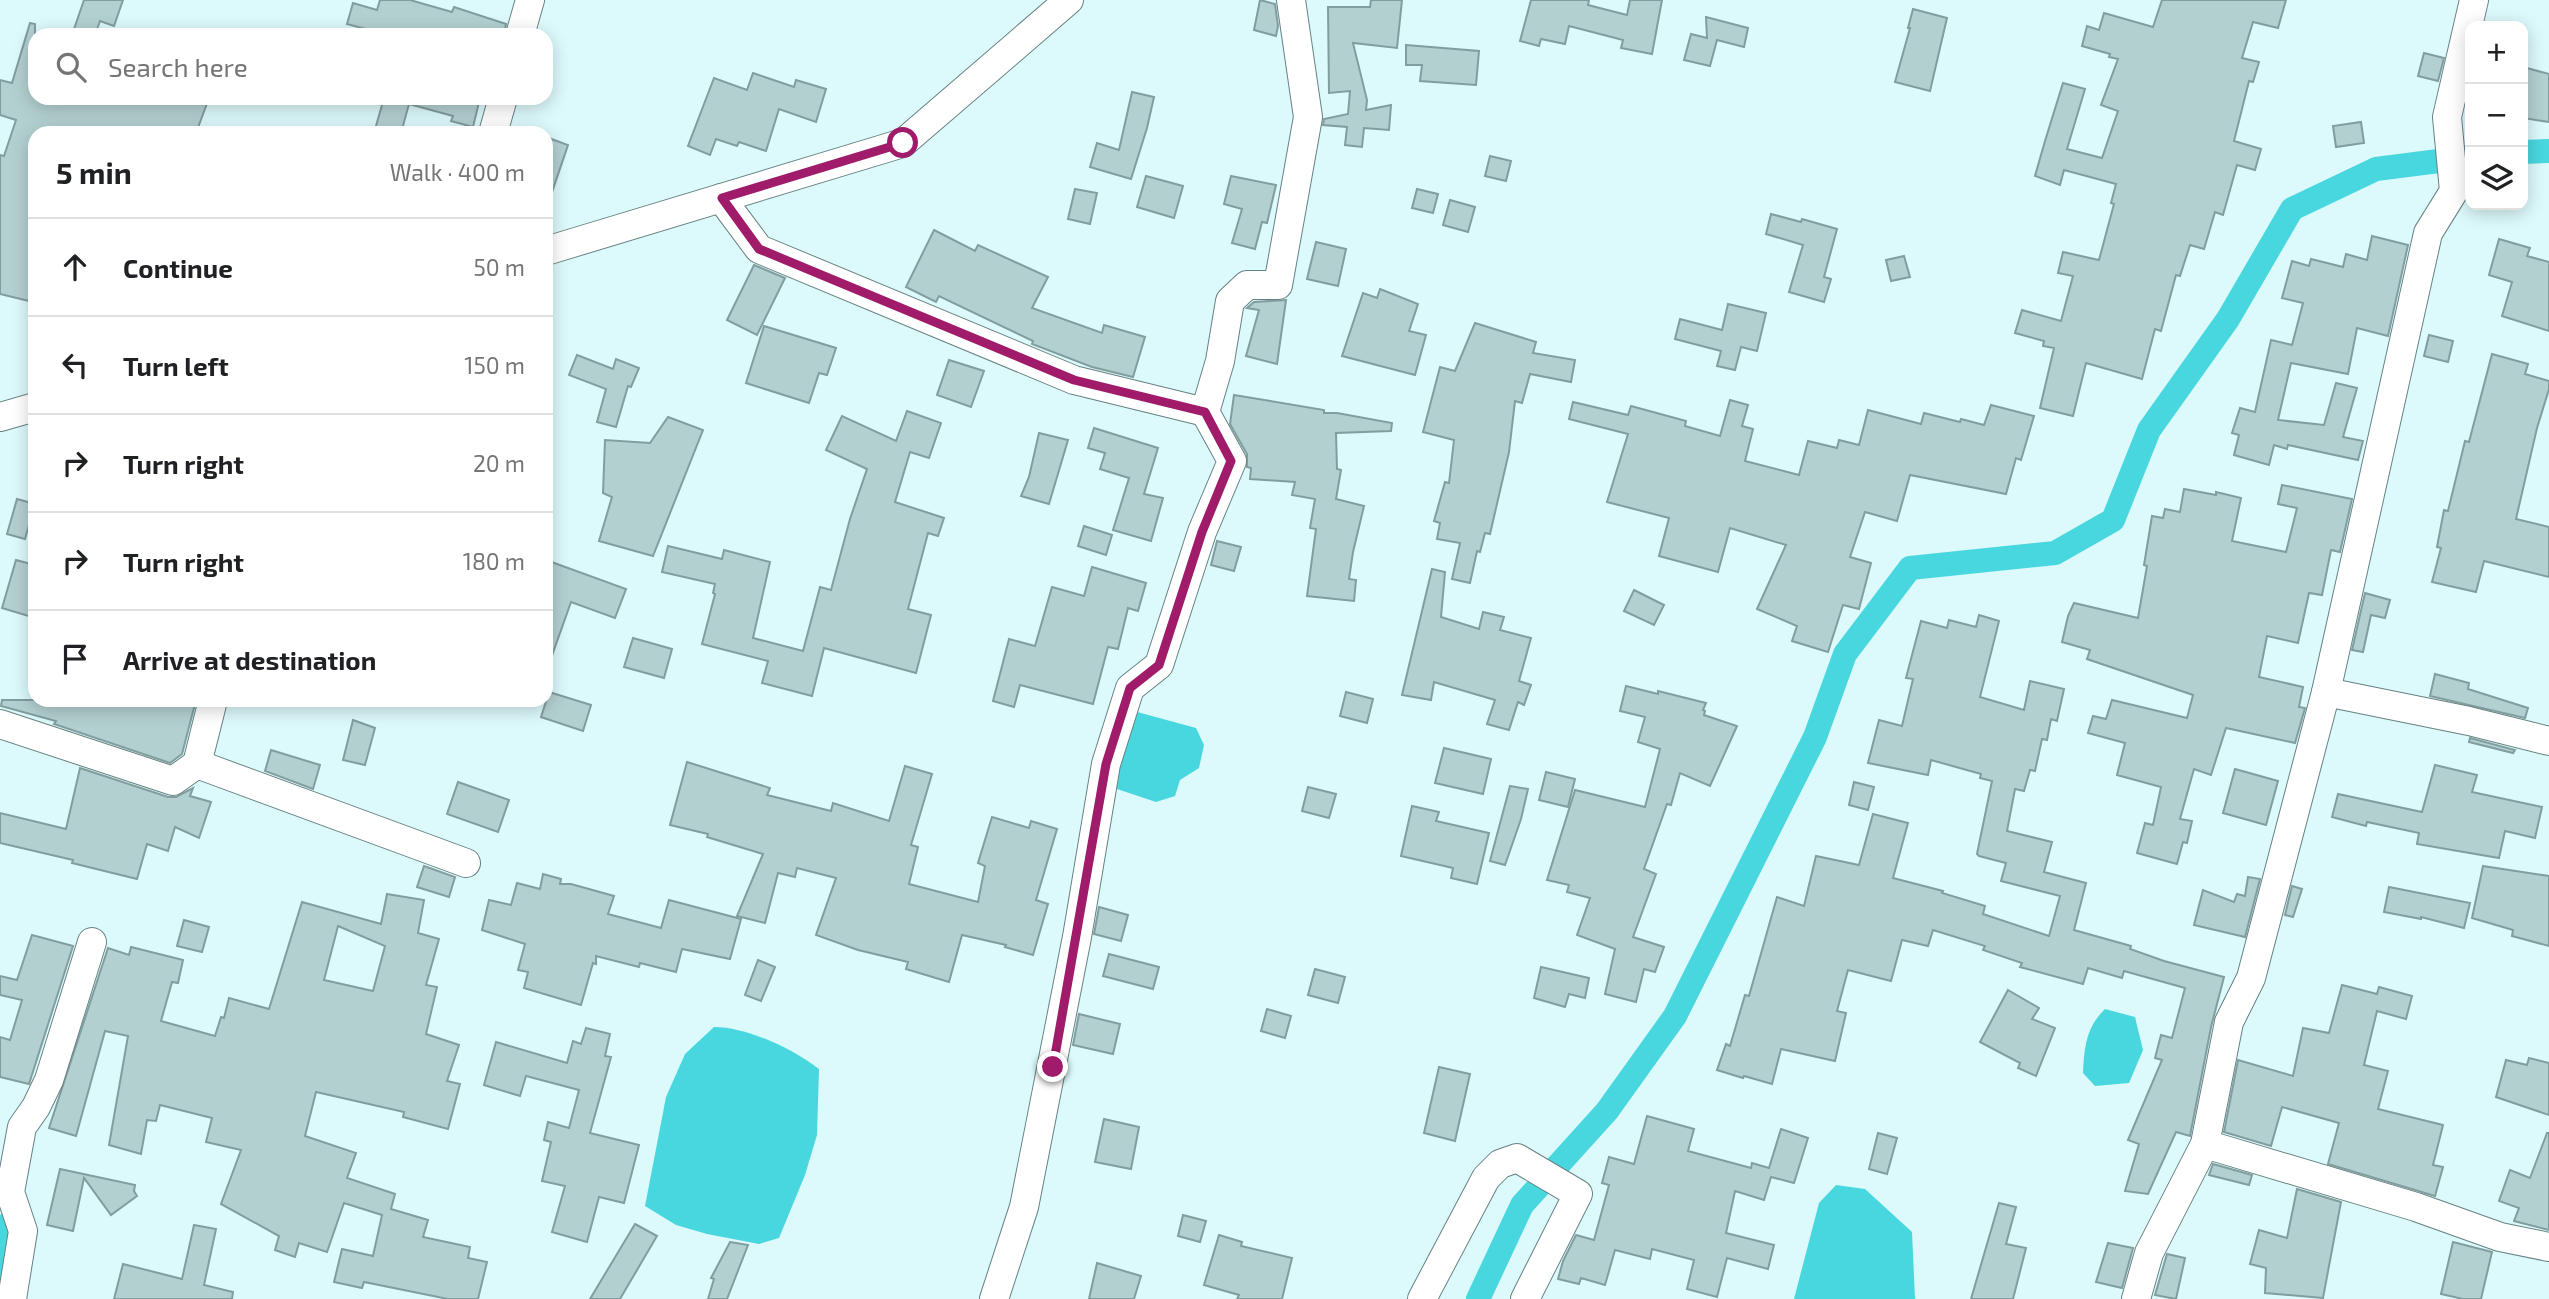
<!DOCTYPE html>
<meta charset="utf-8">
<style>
body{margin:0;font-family:"Exo 2",sans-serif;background:#f2f2f2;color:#202124}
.controls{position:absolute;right:21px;top:21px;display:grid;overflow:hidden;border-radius:14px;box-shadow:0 4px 18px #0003}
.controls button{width:63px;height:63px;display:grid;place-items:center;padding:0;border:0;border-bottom:2px solid #e0e0e0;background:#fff;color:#202124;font:35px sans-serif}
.stop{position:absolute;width:21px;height:21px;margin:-16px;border:5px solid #a01b69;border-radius:50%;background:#fff}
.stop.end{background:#a01b69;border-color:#fff;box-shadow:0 2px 7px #0008}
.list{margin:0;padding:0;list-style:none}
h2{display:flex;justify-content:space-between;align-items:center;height:91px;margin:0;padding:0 28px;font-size:30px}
h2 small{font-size:23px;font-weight:400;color:#757577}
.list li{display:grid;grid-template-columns:46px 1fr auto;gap:21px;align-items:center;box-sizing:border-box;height:98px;padding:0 28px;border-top:2px solid #e0e0e0}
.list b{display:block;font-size:26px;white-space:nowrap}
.list em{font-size:23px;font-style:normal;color:#757577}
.icon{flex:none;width:38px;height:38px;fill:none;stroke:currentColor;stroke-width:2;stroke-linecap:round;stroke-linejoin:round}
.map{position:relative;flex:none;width:2549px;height:1299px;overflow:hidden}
.search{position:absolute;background:#fff;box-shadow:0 4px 18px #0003;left:28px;top:28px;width:525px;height:77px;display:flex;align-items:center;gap:18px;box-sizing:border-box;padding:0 24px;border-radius:21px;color:#757577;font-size:26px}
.panel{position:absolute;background:#fff;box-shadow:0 4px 18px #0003;left:28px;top:126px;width:525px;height:581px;border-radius:21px}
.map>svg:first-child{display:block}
.forest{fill:#49d7df}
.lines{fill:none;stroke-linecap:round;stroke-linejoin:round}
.canal{stroke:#49d7df;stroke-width:24}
.building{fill:#b3d0d1;stroke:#829d9e;stroke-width:2;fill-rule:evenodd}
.street-casing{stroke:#678283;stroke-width:30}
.street{stroke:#fff;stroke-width:28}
.route{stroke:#a01b69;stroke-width:9}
</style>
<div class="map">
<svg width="2549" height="1299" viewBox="0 0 2549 1299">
<rect width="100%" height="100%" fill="#dcf9fb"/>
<g class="forest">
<path d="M1130,710L1196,728L1204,745L1199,768L1180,780L1175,796L1156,802L1111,787Z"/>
<path d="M2105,1009L2135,1017L2143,1050L2129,1083L2095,1086L2083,1073C2084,1048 2086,1027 2105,1009Z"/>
<path d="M714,1027C747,1027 793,1049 819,1069L817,1135L805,1175L779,1238L759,1244L707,1234L676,1225L645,1206L666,1097L685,1054Z"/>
<path d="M1836,1185L1865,1189L1912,1232L1915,1299H1794L1819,1203Z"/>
<path d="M12,1207L0,1299V1215Z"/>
</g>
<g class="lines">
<g class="canal">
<path d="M2523,152L2549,151"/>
<path d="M1478,1299L1522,1205L1607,1111L1675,1016L1815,737L1845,654L1910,568L2055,553L2113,520L2149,430L2228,319L2292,209L2376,169L2470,157"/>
</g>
</g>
<g class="building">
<path d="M84,0H123L114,26L100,21L95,35H72Z"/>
<path d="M380,0H410L452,12L454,7L506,24L504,35H388L347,24L353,3L377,10Z"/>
<path d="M1260,0L1275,4L1278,26L1276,36L1254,30Z"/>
<path d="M1371,0H1402L1397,48L1353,43L1367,100L1366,110L1391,105L1389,130L1364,128L1362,147L1345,145L1347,127L1323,125L1324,119L1348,114L1350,91L1329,93L1328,7H1370Z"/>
<path d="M1531,0H1589L1588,5L1627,15L1630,0H1662L1652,54L1621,48L1623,40L1569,26L1565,44L1541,39L1539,46L1520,41Z"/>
<path d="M2162,0H2286L2278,28L2253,22L2242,58L2259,62L2253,82L2249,81L2234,141L2261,149L2255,170L2237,165L2223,215L2215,212L2204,249L2190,245L2180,276L2176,275L2161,331L2155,329L2142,379L2086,363L2073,416L2040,408L2054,348L2043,346L2044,341L2015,333L2022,310L2061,321L2073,276L2058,273L2063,252L2099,260L2114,204L2111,203L2116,184L2064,170L2060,185L2035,176L2045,141L2063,83L2085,89L2067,149L2102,158L2118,111L2101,105L2118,59L2109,57L2110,54L2082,46L2087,26L2099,30L2104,13L2153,27Z"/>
<path d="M1913,9L1947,18L1930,91L1895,82L1910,28H1908Z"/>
<path d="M1706,17L1748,28L1744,47L1717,40L1710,66L1684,60L1691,34L1707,38Z"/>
<path d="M30,23L35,24V98H209L196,133H35V278L29,301L0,294V155L4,156L16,120L0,115V80L12,83Z"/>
<path d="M1406,45L1479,51L1476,85L1420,81L1422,65H1406Z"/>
<path d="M2424,53L2444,58L2438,81L2418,76Z"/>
<path d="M2523,67L2549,74V122L2523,118Z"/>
<path d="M753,73L794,87L796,80L826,89L816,122L779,109L766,151L739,142L737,146L716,139L710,155L688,146L714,78L747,90Z"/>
<path d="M1132,92L1154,97L1147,128L1131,179L1090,167L1097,143L1119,150Z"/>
<path d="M384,98H480L473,127L451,121L453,116L409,104L401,133H374Z"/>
<path d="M2361,122L2364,143L2336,147L2333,126Z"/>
<path d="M546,137L568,145L549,201L546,200Z"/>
<path d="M1490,156L1511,161L1506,181L1485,176Z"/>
<path d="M1146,176L1183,186L1174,218L1137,207Z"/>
<path d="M1231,176L1276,185L1267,223L1262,222L1255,249L1232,243L1242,209L1224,204Z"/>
<path d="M1075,189L1097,193L1090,224L1068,219Z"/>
<path d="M1417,189L1438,194L1433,213L1412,208Z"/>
<path d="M1450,200L1475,207L1468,232L1443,225Z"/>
<path d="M1771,214L1801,222L1802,219L1837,229L1824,277L1831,279L1824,302L1789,292L1803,245L1766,234Z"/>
<path d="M934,230L975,251L978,245L1048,277L1032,308L1102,333L1104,325L1145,337L1133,377L1092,367L1032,344L1033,341L939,296L936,302L906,287Z"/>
<path d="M2372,236L2408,245L2388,336L2357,328L2348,374L2291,363L2278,420L2324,425L2336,383L2357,388L2343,437L2363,441L2358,460L2288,445L2287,449L2274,445L2269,465L2234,455L2239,435L2232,433L2240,408L2255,412L2271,340L2292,345L2303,303L2282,298L2292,261L2309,266L2311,259L2343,267L2346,254L2367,260Z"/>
<path d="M2499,239L2530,248L2527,256L2549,262V331L2502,316L2512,282L2489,275Z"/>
<path d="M1316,242L1346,249L1338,286L1307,279Z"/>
<path d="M1904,256L1910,277L1891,281L1886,260Z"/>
<path d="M754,265L785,278L757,335L727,320Z"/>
<path d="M1380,289L1418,304L1409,331L1426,335L1415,375L1342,356L1363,293L1377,298Z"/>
<path d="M1286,300L1277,364L1246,356L1259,310L1247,308L1254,302Z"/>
<path d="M1728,304L1766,313L1757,351L1741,347L1735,370L1717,366L1721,351L1675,339L1680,319L1722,330Z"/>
<path d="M1475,323L1536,342L1533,353L1575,360L1571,382L1530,374L1522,403L1515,401L1509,452L1490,534L1485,533L1480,552L1477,551L1470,583L1452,579L1460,543L1437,539L1440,523L1434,521L1445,482L1449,483L1454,440L1423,432L1440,367L1455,371Z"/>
<path d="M764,326L836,348L827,375L819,373L809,403L746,383Z"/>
<path d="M2429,335L2453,341L2448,362L2424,356Z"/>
<path d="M2492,354L2528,364L2525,374L2549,381V389L2537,428L2516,519L2549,527V577L2484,561L2476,592L2432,582L2441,548L2437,547L2444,510L2448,511L2465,441L2469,442Z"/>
<path d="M577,355L613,369L616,359L639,368L631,387L628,386L616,427L597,422L606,389L569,375Z"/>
<path d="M949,360L984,371L971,407L937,395Z"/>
<path d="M1234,395L1324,410V413H1337L1392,423L1391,431L1336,433L1337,469L1341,470L1336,499L1364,506L1353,552L1349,579L1356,580L1354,601L1307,596L1316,529L1310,528L1315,499L1292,495L1295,482L1250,479L1251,468L1247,467V454L1230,424Z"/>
<path d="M1730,400L1748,405L1742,426L1753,429L1745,461L1799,475L1808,441L1837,448L1839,440L1859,445L1868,410L1921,424L1924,413L1960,422L1961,419L1984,425L1991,405L2034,416L2021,460L2016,458L2006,494L1910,475L1897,521L1865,512L1850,557L1871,563L1859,609L1843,605L1828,652L1792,641L1797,626L1757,609L1786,545L1730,528L1718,572L1659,556L1669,518L1607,502L1628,434L1569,419L1573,402L1628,415L1631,406L1686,421L1685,426L1720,436Z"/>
<path d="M907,411L941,423L929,458L910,452L895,502L944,518L938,536L928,533L908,609L931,615L916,673L824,648L812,696L762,683L768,661L702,644L715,594L713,593L715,584L662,572L668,546L722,559L724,550L770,562L753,638L803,651L820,587L831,590L850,519L867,469L826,450L842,416L896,441Z"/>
<path d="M668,417L703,430L653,556L599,541L612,497L603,493L605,440L650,443Z"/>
<path d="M1094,428L1158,448L1144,494L1163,498L1151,541L1113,530L1129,478L1100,469L1105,453L1088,448Z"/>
<path d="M1039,433L1068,440L1049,504L1021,496L1029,477Z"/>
<path d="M2282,485L2352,499L2340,552L2331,550L2322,595L2309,593L2298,643L2267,636L2259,677L2303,687L2299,707L2305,708L2295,743L2226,728L2211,775L2194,769L2180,819L2192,821L2187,843L2183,842L2177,864L2137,853L2145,823L2153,825L2161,787L2117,775L2125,743L2088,733L2093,716L2106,719L2112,700L2187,718L2193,695L2087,659L2090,650L2062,642L2068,616L2074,603L2138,618L2147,566L2144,565L2152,516L2163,518L2165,509L2180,512L2184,489L2216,495V492L2241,498L2232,541L2286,552L2297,508L2278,504Z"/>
<path d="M17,499L35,504L25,539L7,534Z"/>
<path d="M1084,526L1112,535L1106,555L1078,546Z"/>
<path d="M1217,541L1241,547L1234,571L1211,565Z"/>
<path d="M16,560L35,565V618L2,608Z"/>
<path d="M546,560L626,589L615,618L571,602L549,664H546Z"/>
<path d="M1092,567L1146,583L1138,611L1128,608L1118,649L1108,647L1093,704L1020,685L1014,707L993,701L1009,639L1035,646L1052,587L1084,596Z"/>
<path d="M1432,569L1445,572L1441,617L1479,629L1483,612L1504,617L1500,630L1531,638L1519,681L1531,685L1524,705L1518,702L1509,730L1487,724L1495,700L1434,682L1431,700L1402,695Z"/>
<path d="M1634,590L1664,605L1654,625L1624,611Z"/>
<path d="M2365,593L2390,600L2385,618L2371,615L2363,652L2352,650Z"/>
<path d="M1979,615L1999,621L1980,697L2024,710L2030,681L2064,689L2057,721L2051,719L2047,740L2042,739L2035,771L2030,770L2024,791L2015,789L2007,831L2052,842L2044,872L2086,883L2074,930L2131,946L2130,949L2164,961L2224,977L2211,1027L2190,1136L2176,1132L2148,1194L2125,1191L2139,1144L2128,1140L2162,1060L2155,1058L2161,1035L2172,1038L2185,988L2124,971L2122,978L2088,968L2083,984L2020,967L2022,963L1983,950L1985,946L1933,930L1928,946L1902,940L1891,981L1848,970L1837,1011L1846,1013L1835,1061L1781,1049L1772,1084L1744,1076L1743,1078L1717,1070L1726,1044L1730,1046L1745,995L1749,996L1777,897L1804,906L1816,856L1859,865L1873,814L1908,823L1893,878L1943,891L1942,893L1985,906L1983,914L2049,936L2060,896L2001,881L2006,863L1979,856L1977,854L1992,781L1980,778L1981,774L1931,760L1928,775L1868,763L1879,720L1902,726L1913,679L1906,678L1921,621L1947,628L1949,620L1976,627Z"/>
<path d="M633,638L672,649L664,678L624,667Z"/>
<path d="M2435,674L2469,683L2468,689L2528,708L2525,718L2430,696Z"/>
<path d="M1626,686L1658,694V691L1706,703L1703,710L1705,711L1704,715L1737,726L1710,786L1680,773L1671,805L1667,804L1644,869L1656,874L1633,937L1664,947L1655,972L1644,969L1636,1002L1605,994L1615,949L1577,935L1590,898L1567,892L1569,885L1547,880L1575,790L1645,807L1660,749L1638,742L1645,717L1620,711Z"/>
<path d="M549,692L591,705L583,731L541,717Z"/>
<path d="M1346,692L1373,699L1367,723L1340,716Z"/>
<path d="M2,700H196L182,754L170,763L54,724L56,721L1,706Z"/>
<path d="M353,720L375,728L365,765L343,760Z"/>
<path d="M2470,738L2515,750L2513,753L2469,742Z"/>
<path d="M1444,748L1491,759L1483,794L1435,783Z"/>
<path d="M271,750L320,765L313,789L265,771Z"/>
<path d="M687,762L770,788L767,795L831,811L833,803L889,821L905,766L932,774L911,845L918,847L909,884L978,902L985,866L978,863L992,817L1029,828L1031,821L1057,829L1036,900L1048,904L1033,955L1005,947L1006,945L962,935L949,982L906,969L908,962L858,950L816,935L836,878L797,868L795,877L778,873L765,923L737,916L763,854L707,837L708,834L670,825Z"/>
<path d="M2435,765L2477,775L2472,792L2542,807L2535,838L2505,831L2499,858L2417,844L2419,833L2367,822L2366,826L2332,817L2338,794L2422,812Z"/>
<path d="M80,768L168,797H176L193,788L190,796L211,802L199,838L175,827L168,851L147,844L137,879L72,863L73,860L0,843V813L66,829Z"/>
<path d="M2235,769L2278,781L2266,825L2223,813Z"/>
<path d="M1546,772L1575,779L1568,807L1539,800Z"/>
<path d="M458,782L509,800L498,832L447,814Z"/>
<path d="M1854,782L1874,787L1868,810L1849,805Z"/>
<path d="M1510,786L1528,789L1521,819L1505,865L1490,861Z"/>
<path d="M1308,787L1336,794L1329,818L1302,811Z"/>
<path d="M1412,806L1439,812L1436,821L1489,833L1477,884L1451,878L1453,868L1401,856Z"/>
<path d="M424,866L455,877L449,897L417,887Z"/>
<path d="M2483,866L2549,876V946L2512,936L2513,930L2472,918Z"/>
<path d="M543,874L561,879L560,884H571L614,896L608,914L661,928L669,900L741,919L730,959L682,949L676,972L640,963L639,967L596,956V964L593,963L581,1005L524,988L528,972L518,970L525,944L482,930L489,900L511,905L517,883L540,889Z"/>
<path d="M2248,877L2260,879L2245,937L2194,925L2203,890L2234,902L2237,894L2245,896Z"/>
<path d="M2292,886L2302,889L2293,917L2285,915Z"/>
<path d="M2389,887L2470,903L2464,928L2421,917V919L2384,912Z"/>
<path d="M387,894L424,900L418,933L439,939L426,985L437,987L426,1034L459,1045L447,1081L460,1084L448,1129L403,1117L404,1112L316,1092L305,1136L356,1153L347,1178L395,1194L391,1209L428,1220L423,1237L470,1247L468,1258L487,1262L478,1299H448L364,1282L362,1288L334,1282L342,1249L373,1256L382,1215L344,1203L327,1252L299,1243L295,1257L275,1250L279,1236L221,1204L241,1150L206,1142L212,1118L160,1105L156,1121L147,1120L141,1154L109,1145L128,1036L105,1031L76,1136L49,1128L108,948L129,955L131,947L183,960L178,983L172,982L161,1021L215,1036L221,1017L224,1018L229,998L269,1009L302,902L381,924ZM338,926L385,946L373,991L324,980Z"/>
<path d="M1099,907L1128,915L1121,941L1094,934Z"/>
<path d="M184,920L209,927L202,952L177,946Z"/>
<path d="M32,935L73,946L29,1084L0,1077V1037L10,1040L22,1000L0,995V976L17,980Z"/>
<path d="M1109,954L1159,967L1153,989L1103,976Z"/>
<path d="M758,960L775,967L761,1001L745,995Z"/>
<path d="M1541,967L1589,978L1585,998L1569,994L1565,1007L1534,998Z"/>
<path d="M1315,969L1345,977L1338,1003L1308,995Z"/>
<path d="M2342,985L2377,994L2379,987L2412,996L2406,1019L2377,1011L2364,1065L2388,1071L2378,1109L2443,1125L2433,1165L2443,1167L2435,1196L2328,1164L2339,1123L2282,1107L2271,1146L2224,1132L2238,1060L2293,1076L2303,1028L2329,1033Z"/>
<path d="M2008,990L2039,1008L2032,1019L2055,1028L2036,1076L2018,1068L2020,1063L1980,1042Z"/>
<path d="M1267,1009L1291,1016L1285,1038L1261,1031Z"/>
<path d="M1079,1014L1120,1024L1113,1054L1073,1045Z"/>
<path d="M586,1028L610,1034L605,1056L611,1057L590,1133L639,1145L624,1203L599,1197L587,1242L552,1232L565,1186L542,1181L551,1142L544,1140L548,1122L569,1128L579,1090L526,1076L520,1096L484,1085L496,1042L567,1063L573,1041L581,1044Z"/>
<path d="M2529,1058L2549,1063V1115L2496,1097L2506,1060L2527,1065Z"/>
<path d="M1439,1067L1470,1074L1455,1141L1424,1133Z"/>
<path d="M1647,1116L1694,1129L1688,1151L1751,1168L1752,1163L1769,1168L1781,1129L1808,1138L1794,1183L1771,1177L1764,1200L1735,1191L1726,1233L1774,1245L1768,1269L1727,1258L1717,1297L1687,1289L1694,1260L1652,1249L1650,1259L1615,1250L1605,1285L1581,1278L1579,1284L1558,1279L1563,1261L1576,1235L1594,1240L1609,1185L1602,1183L1609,1157L1634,1164Z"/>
<path d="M1104,1119L1139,1127L1131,1169L1095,1162Z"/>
<path d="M1878,1133L1897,1138L1887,1174L1869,1169Z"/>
<path d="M2547,1133H2549V1230L2514,1221L2519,1208L2499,1201L2510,1170L2530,1178Z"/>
<path d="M2213,1164L2252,1175L2249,1185L2209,1175Z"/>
<path d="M60,1169L135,1185L134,1191L137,1196L111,1215L84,1178L73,1231L47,1225Z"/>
<path d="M2297,1189L2341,1202L2323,1298L2265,1293L2266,1268L2250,1264L2259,1230L2287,1238Z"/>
<path d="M1999,1203L2016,1207L2006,1244L2026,1248L2013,1299H1971Z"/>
<path d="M1183,1215L1206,1221L1200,1242L1178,1236Z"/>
<path d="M635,1224L657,1236L620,1299H590Z"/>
<path d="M194,1225L216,1229L204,1285L233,1292L232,1299H114L123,1264L182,1279Z"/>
<path d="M1219,1235L1242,1242L1241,1246L1292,1258L1282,1299H1237L1239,1295L1204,1285Z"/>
<path d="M730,1242L748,1245L727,1299H708L714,1279L711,1278Z"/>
<path d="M2453,1242L2492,1252L2481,1299H2463L2441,1294Z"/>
<path d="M2108,1243L2133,1248L2122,1288L2096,1282Z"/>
<path d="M2167,1254L2185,1258L2176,1299L2155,1295Z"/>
<path d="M1097,1263L1141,1276L1134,1299H1089Z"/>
</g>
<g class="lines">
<defs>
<g id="street">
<path d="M520,35L530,0"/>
<path d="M493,133L503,98"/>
<path d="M721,198L759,249L1074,380L1205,412L1220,361L1230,301L1247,285H1278L1308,117L1291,0"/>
<path d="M546,251L903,143L1069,0"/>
<path d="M0,417L35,407"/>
<path d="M2326,692L2469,721L2549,741"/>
<path d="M213,700L197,764L466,863"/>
<path d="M0,724L173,781L197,764"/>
<path d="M2205,1144L2416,1207L2500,1237L2549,1247"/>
<path d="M12,1299L23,1231L10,1192L22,1127L36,1107L49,1080L92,942"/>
<path d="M994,1299L1024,1207L1077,937L1106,764L1130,688L1159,665L1202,532L1232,461L1205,412"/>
<path d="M1422,1299L1486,1178L1500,1164L1517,1158L1578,1194L1525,1299"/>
<path d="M2136,1299L2149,1253L2205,1144L2229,1022L2251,978L2326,692L2428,233L2454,191L2447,117L2474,0"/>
</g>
</defs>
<use href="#street" class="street-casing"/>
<use href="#street" class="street"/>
</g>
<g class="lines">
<path class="route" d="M903,143L722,198L759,249L1074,380L1205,412L1231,461L1202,532L1159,665L1130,688L1106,764L1053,1067"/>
</g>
</svg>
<div class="controls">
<button>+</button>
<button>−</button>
<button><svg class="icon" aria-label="layers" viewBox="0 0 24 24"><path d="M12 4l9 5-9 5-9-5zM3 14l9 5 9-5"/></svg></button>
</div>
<div class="stop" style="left:903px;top:143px"></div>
<div class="stop end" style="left:1053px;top:1067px"></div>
<div class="search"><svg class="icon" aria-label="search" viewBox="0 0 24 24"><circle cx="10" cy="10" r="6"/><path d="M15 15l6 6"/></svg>Search here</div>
<section class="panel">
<h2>5 min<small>Walk · 400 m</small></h2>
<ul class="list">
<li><svg class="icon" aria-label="ahead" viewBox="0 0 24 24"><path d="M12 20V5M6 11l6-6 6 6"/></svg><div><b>Continue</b></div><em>50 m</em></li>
<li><svg class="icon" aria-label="left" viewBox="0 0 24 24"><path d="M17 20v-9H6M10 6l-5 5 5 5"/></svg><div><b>Turn left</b></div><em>150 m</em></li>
<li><svg class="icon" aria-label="right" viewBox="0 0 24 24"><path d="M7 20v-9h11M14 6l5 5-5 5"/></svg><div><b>Turn right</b></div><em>20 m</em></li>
<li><svg class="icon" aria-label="right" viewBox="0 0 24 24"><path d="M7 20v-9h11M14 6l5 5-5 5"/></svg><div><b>Turn right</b></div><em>180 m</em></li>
<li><svg class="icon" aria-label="arrive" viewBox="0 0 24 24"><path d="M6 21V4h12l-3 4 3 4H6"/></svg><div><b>Arrive at destination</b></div></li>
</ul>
</section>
</div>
